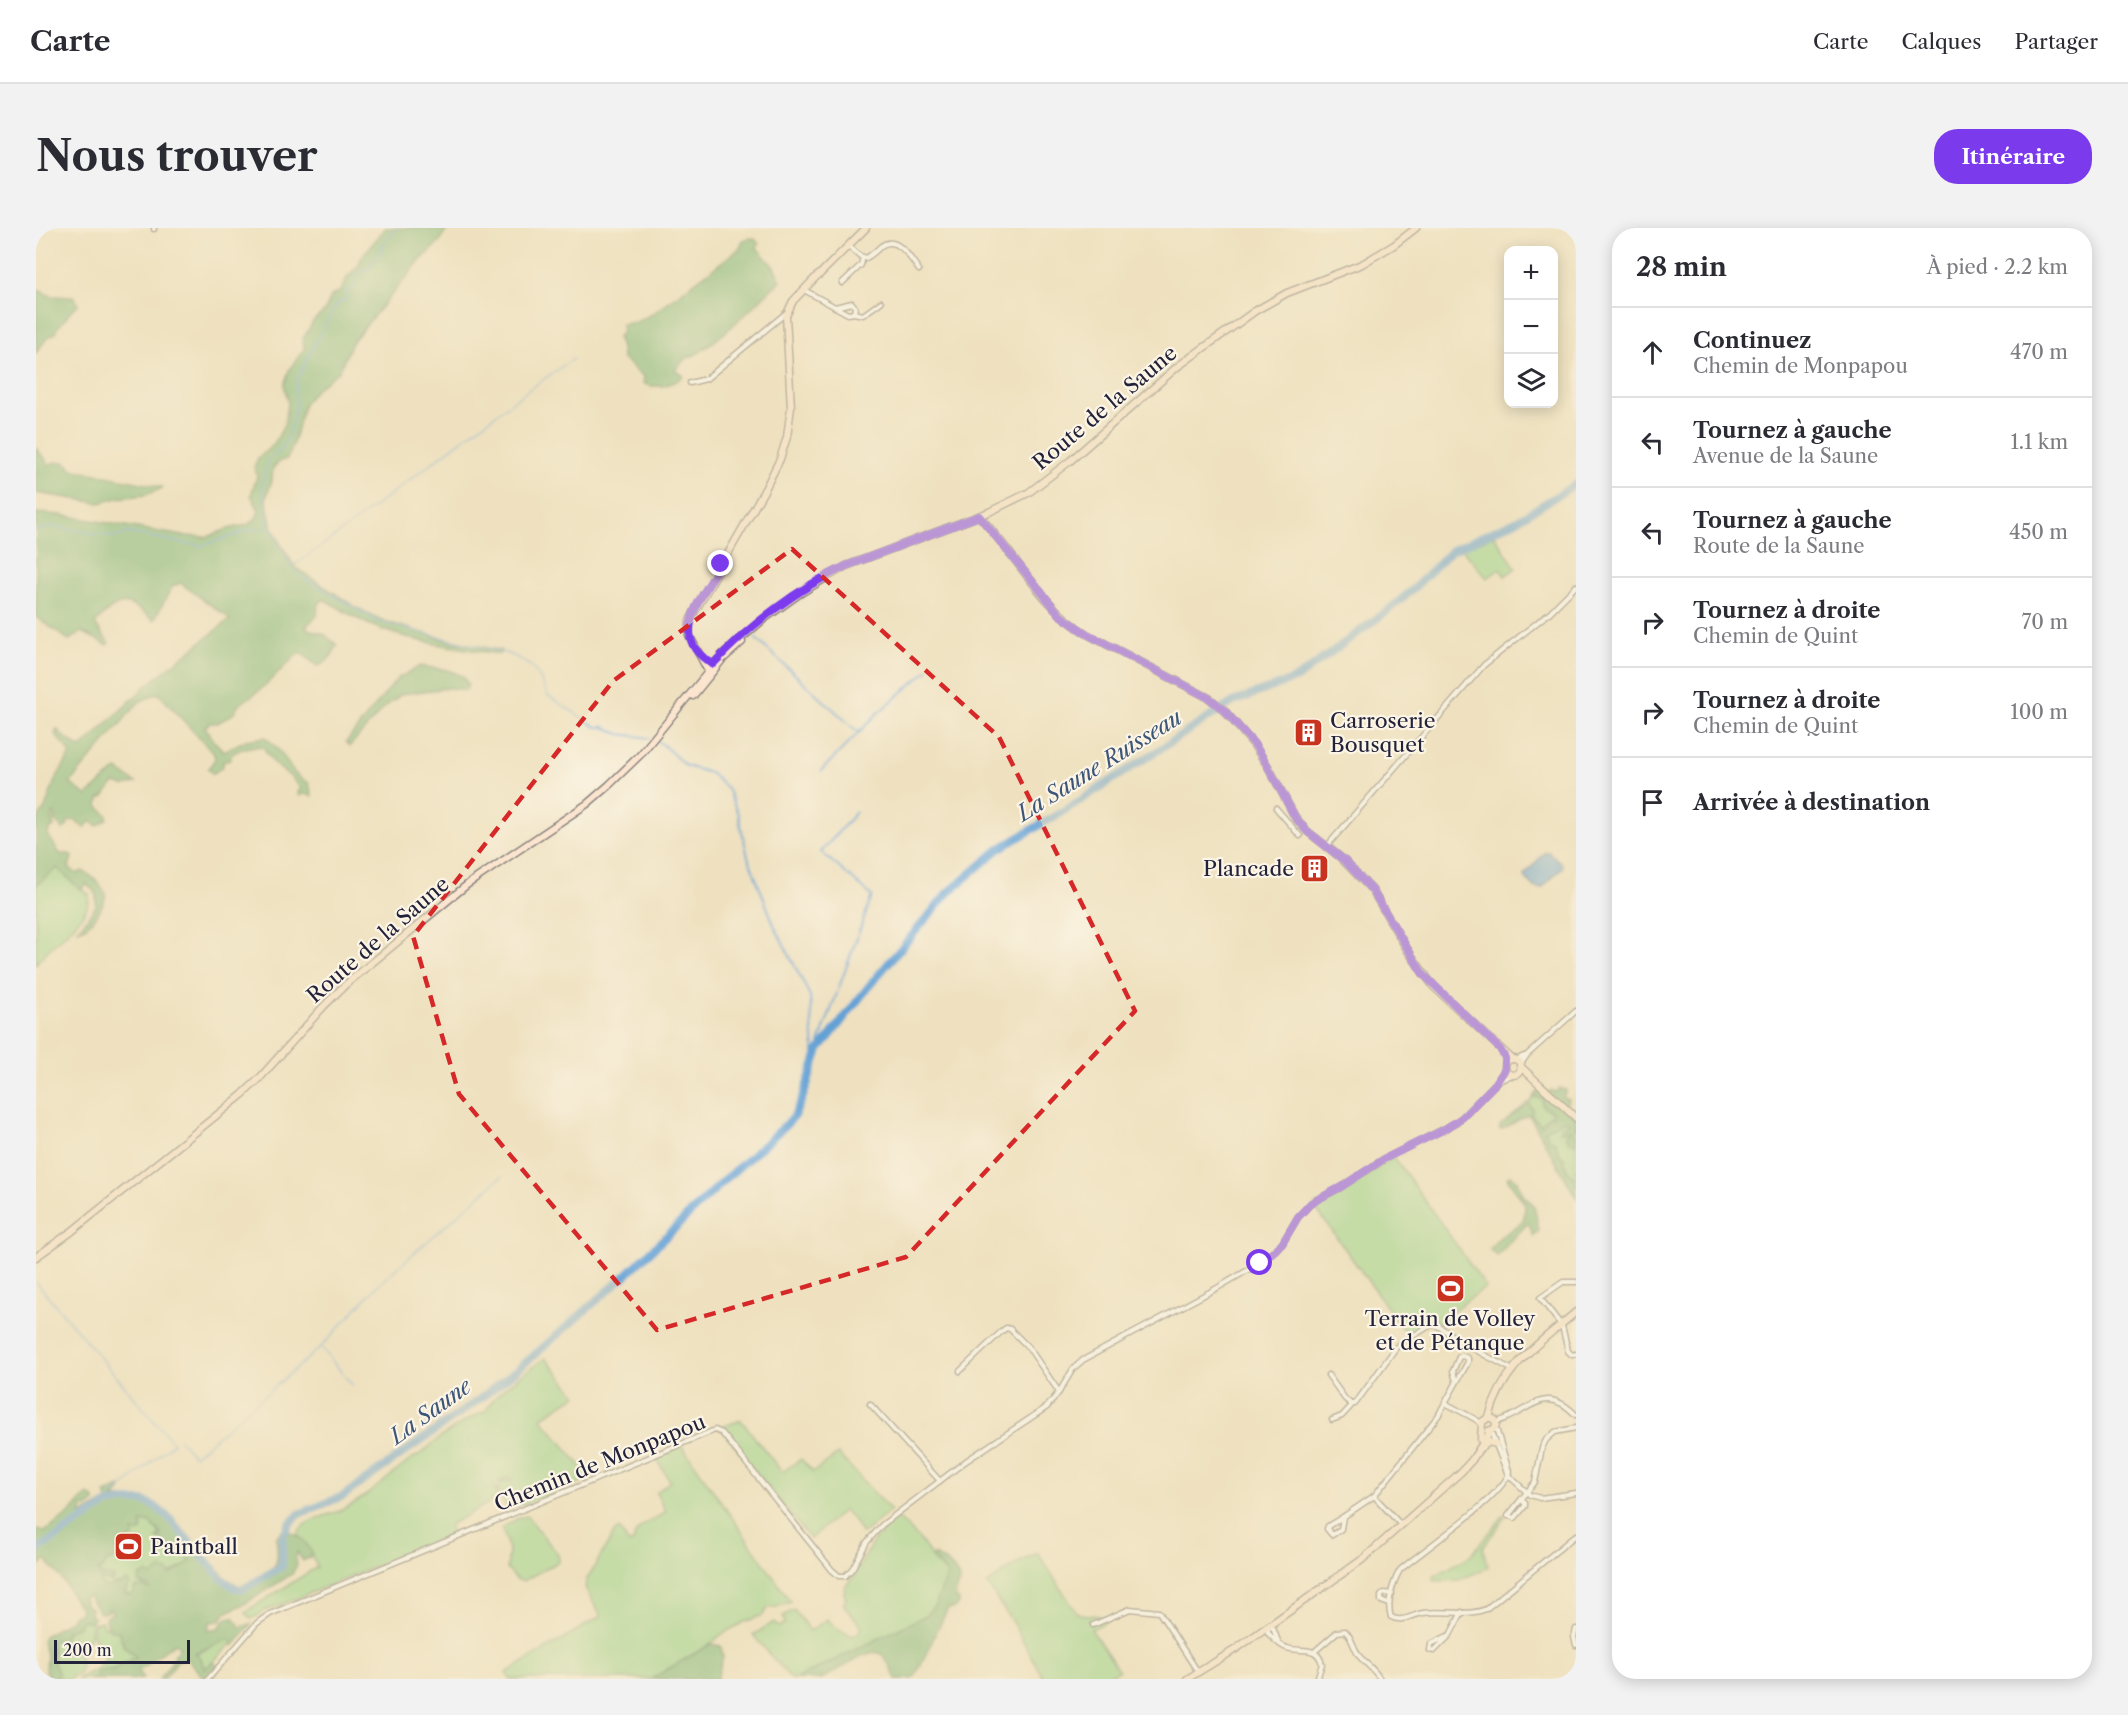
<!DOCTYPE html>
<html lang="fr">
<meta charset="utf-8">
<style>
body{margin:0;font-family:"Libre Caslon Text",serif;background:#f2f2f3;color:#2b2b33}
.controls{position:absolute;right:18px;top:18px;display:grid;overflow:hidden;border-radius:12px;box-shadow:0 3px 15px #0003}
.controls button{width:54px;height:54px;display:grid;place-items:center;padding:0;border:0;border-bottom:2px solid #e1e1e2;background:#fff;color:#2b2b33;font:30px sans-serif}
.scale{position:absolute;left:18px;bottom:15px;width:136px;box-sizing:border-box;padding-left:6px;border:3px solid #22223b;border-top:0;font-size:16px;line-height:21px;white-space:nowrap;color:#22223b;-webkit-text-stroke:4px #fcf5e5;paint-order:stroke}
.stop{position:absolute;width:18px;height:18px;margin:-14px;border:4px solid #7c3aed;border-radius:50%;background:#fff}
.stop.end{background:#7c3aed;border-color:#fff;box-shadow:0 2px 6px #0008}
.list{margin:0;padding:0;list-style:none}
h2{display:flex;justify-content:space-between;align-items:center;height:78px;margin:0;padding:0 24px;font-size:26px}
h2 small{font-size:20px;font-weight:400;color:#7c7c81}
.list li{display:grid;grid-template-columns:39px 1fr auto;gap:18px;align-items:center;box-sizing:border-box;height:90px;padding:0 24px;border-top:2px solid #e1e1e2}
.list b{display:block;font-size:22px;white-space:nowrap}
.list p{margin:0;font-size:20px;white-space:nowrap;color:#7c7c81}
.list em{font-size:20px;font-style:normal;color:#7c7c81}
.icon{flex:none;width:33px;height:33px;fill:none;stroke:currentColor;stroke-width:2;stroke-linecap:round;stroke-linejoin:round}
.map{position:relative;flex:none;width:1540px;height:1451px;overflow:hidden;border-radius:24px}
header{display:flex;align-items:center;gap:36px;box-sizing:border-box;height:84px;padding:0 30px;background:#fff;border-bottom:2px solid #e1e1e2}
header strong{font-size:28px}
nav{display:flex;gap:33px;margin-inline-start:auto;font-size:21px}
.intro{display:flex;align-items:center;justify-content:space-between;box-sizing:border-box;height:144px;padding:0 36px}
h1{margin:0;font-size:42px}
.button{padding:15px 27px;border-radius:24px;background:#7c3aed;color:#fff;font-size:21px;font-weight:700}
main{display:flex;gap:36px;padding:0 36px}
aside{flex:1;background:#fff;border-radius:24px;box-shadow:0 3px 15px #0003}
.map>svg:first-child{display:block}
.green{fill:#94d48a;stroke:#5b7b62;stroke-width:1.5}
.forest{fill:#77b676;stroke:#4c6c58;stroke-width:1.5;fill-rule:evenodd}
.water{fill:#64a1d5;stroke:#436288;stroke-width:1.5}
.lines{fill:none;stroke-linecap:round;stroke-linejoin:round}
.stream{stroke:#64a1d5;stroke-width:1.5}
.river{stroke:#64a1d5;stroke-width:8}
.street-casing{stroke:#88827e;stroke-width:7}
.secondary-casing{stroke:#88827e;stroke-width:9}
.street{stroke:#fff;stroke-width:4}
.secondary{stroke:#fce5cf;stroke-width:6}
.route{stroke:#7c3aed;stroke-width:8}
.marked{fill:none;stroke:#d62828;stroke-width:4.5;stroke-dasharray:12 8;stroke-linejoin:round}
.labels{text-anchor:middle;stroke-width:4.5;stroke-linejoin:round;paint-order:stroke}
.street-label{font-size:21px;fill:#22223b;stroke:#fcf5e5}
.poi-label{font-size:21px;fill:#22223b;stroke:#fcf5e5;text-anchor:start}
.water-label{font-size:22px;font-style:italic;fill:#3c5579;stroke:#fcf5e5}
</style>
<header>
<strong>Carte</strong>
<nav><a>Carte</a><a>Calques</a><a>Partager</a></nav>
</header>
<div class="intro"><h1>Nous trouver</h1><a class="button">Itinéraire</a></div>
<main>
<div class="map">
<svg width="1540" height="1451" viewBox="0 0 1540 1451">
<rect width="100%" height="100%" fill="#fcf5e5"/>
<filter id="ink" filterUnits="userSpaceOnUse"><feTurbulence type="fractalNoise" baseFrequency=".0167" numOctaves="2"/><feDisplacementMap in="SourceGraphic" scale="12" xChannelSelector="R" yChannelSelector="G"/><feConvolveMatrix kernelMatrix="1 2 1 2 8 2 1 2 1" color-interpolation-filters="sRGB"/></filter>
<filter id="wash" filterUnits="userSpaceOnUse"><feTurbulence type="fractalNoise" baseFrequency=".008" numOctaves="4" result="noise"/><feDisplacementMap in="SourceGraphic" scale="24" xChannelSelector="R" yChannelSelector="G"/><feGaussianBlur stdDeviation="1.35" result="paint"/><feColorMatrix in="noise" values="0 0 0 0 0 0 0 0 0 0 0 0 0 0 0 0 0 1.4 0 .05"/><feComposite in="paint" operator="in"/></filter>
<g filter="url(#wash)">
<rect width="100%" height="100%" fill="#efe1c0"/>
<g class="green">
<path d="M1458,307L1480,340L1469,348L1464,341L1451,350L1426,321Z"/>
<path d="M21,640L43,660L53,666C57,690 13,716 0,736V657Z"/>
<path d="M1505,861L1540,895V960L1490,879Z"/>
<path d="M1358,929L1450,1059L1419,1081L1406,1097L1397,1091L1371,1107L1278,978L1302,967Z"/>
<path d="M509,1130L541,1167L505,1190L555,1250L487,1277L485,1273L484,1276L477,1281L471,1280L461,1260C465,1254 469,1252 476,1253L474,1249L458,1257L462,1270L413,1297L416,1305L413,1309L235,1381L227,1383L225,1386L215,1391L209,1384L281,1339L271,1317L261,1309C264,1291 289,1289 303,1283C331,1270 353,1248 377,1230C385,1227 390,1222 396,1216C406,1208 438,1186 449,1184C461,1161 489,1145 509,1130Z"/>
<path d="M705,1192L746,1244L765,1231L777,1244L802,1226L855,1283L826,1306L817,1291L808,1282L774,1311L686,1202L688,1198Z"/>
<path d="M646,1218L755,1374L737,1380L733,1379L727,1387L708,1394L686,1406L675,1416L615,1451H474L470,1445L565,1388L549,1360L551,1351L579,1304L583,1301L593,1316L598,1313C597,1299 619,1291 630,1284L620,1265L634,1253L620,1230Z"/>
<path d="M491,1288L522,1326L523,1332L520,1335L487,1353L481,1352L471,1341L473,1323L466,1300L482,1290Z"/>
<path d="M1467,1288L1469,1290L1446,1320L1453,1339L1423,1352L1399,1353L1397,1349L1434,1328Z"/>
<path d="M861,1289L885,1313L900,1335L912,1347L899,1377L889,1388L760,1451H755L717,1407L738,1394L743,1399L749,1395L747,1388L758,1382L774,1403L791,1391L801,1401L816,1408L823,1404L826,1399L807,1376L810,1372L808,1364L810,1357L818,1348L838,1312Z"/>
<path d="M107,1294C121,1294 121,1303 127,1313C130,1318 134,1321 139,1323L144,1321L151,1326L154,1335L113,1358V1362L98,1361L99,1365L96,1368L89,1367L90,1361L83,1356L73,1359L67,1358L63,1352L67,1351L62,1343L67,1340L82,1318L89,1313Z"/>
<path d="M1002,1325L1040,1384L1044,1386L1064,1388L1068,1395L1055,1401L1083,1443L1066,1451H1008L978,1397L951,1356L985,1333Z"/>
<path d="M46,1392L56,1394L53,1411L47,1413L43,1419L45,1437L44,1445L33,1451H15L13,1449L19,1451L16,1412C26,1406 39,1402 46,1392Z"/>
<path d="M65,1393L69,1399L73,1397L83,1404L88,1418L100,1429L81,1440L60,1445L63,1450L41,1451L61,1441L69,1433V1428L56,1406L58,1396Z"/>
<path d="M191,1412H196L195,1416L169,1442L165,1432L158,1426Z"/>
</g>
<g class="forest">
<path d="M349,0H412L404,13L382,35L317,113L303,143L280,161L268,176L255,223L251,231L243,234L237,240L236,253L230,270L235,295L245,317L259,339L275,350L321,380L348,393L413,413L465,422L464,426C420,420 373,414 332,396C317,389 302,379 287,371L282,377L281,388L270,398L272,401L288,406L301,417C297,427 291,436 281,438L264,424L224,462L203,477L197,486L182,495H174L169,499L179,514L188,523L210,512L229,509C235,514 242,520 246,526C254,538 258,549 273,555L276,568L268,566L263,568L261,564L265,561L256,550L238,536L227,519C215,517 205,520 195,527L194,532L187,534V538L177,546L172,541L179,531L178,526L122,465L103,474L34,555L50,567C64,560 70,546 82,542L100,555L88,558L78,555L68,569L63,571L62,578L71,587V591L61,598L55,593L48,600L39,592L32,593L31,598L27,601L20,594L18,585L16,587L18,599L13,602L12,607L24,626H34L36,629L33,639L41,646L46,643C58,649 64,655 70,666C67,679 56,699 42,702L60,678V665L50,656L47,660H43L21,640L0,657V594L9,580L19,552L35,526L19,506L21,501L27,508L45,520L112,456L194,391L144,355L136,359L118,392C90,370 83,369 59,396L73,415L71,417L46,404L33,412L0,389V285L26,287L148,308L171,309L191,301L211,297L219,292L223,283L215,267L221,248L218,239L222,230L238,216L248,197L252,174L248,157L253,142L268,121L267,111L278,92L289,83L295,68L305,63L311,50L323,37L325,30Z"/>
<path d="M713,10L719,11L723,16L721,20L738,39L745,52C729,67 668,129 650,130L639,142L647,148C637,157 621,162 607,155L608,148C598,145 596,135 586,131L585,120L581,109L586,105V96L600,94L616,86L704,20L707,12Z"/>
<path d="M0,61L15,68L39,69L42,77C33,83 29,93 20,101V105L12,109L0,125Z"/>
<path d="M0,220L10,232L12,238L19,234H30L35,241L126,259L125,261L110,267L82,270L64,275L0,265Z"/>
<path d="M384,438L412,442L427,448L432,456L430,462L413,460L366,466L348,480L314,518L310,514L362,450Z"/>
<path d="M1523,860L1530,862L1527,869L1533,871L1531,876L1528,877L1537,885L1540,882V915L1533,914L1530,906L1535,902L1522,903L1525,899L1532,896V893L1529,892L1509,902L1513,911L1520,915L1523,926L1529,931L1528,934L1530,940L1540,952V969L1493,887C1482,890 1475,899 1464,902V898L1492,875L1497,881L1495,887L1506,897L1507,893L1514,887L1517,888V884L1508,880L1506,876V870L1497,869L1504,862H1509L1511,865L1516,862L1518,864L1523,862Z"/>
<path d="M1475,947L1481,953L1488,968L1498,977L1503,1003L1497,1008L1494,997L1491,996L1461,1028L1453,1021L1464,1009L1485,995L1488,990L1489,976L1471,950Z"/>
<path d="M84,1259V1263L78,1270C95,1269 109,1270 124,1279L191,1351L203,1358C212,1357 236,1344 240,1335C243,1327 241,1318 240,1310L245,1303C260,1303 270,1313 276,1325L273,1330L267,1333L261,1324L260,1328L261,1337L256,1346L210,1375L189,1385L184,1393L174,1394L172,1402L183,1400L191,1390H199L204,1399L216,1396L197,1418L195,1412H191L159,1425L162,1427L169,1441L177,1433L183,1439L179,1447H175L172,1451H169L151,1431L142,1432L128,1451H123L137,1432L138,1426L142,1424L143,1418L139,1415L103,1442L107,1451H54L62,1450L60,1445L70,1440L74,1443L100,1429L88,1418L83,1404L74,1402L69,1390L75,1386L76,1383L73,1381L71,1384L64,1385L52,1368L48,1369L49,1377L55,1380L54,1387L58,1390L56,1394L46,1392L42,1399L30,1403L29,1410L16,1413L17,1432L23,1447L19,1451L13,1449L9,1441L11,1430L6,1413L8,1408L35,1392L38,1387L44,1385L45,1379L41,1376L25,1350L10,1332L0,1340V1304L4,1301L8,1304C18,1297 27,1291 36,1283C43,1276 43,1272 53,1267L59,1271V1274L51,1280L47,1279L45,1287L72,1272L69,1266ZM107,1294H114L118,1300L122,1301L125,1308H122L121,1310L127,1315L124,1321L130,1324L132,1320L135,1323L144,1321L151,1326L154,1334L134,1347L132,1343L126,1341L115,1348L110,1345L104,1348L103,1355L113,1358V1361L106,1358L98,1360V1365L96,1367L89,1366L90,1361L94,1356L91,1353L83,1356H78L73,1359L67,1358L64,1351L76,1354L78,1349L64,1347L62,1343L67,1340L72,1332L84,1330L88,1324L81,1321L82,1318H87L89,1314L98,1308L97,1304H105L106,1299L105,1295Z"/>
<path d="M898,1327C908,1332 922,1341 923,1353C923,1358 920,1364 919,1369L923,1372V1376L917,1380H912L879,1449L875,1451H860C856,1444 852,1431 845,1426C830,1417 800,1448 784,1451C777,1451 768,1451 760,1451L889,1388L899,1377L912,1347L896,1329Z"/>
<path d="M675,1416L685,1418L687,1429L681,1451H615Z"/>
</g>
<path class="water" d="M1509,624H1513L1526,636V640L1506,660C1498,662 1494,655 1489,649V646Z"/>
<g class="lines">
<g class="stream">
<path d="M360,0L357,6L349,12C345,28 336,29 332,42L322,45L320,49V57L311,64V70L300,77L268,137L262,150L259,163L260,178L253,206L245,222L232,232L226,259L230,290L255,339L268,350L343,394L470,425L480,429L496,439L504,450L511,467L560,499H569L583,506L614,510"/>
<path d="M0,302L22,298L30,301L80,309L92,305L165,318L214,302L232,300"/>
<path d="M256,339L309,301L492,162L537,131"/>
<path d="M719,410L822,504"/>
<path d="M621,513L627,517L650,538L674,545L691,560L702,586L712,629L738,697L774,768L779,836"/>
<path d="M785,543L843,484L892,442"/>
<path d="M783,815L836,668L785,624L820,584"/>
<path d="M783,820V822"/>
<path d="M0,1054L137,1215"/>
<path d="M285,1119L317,1158"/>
<path d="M143,1211L158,1228L285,1119L344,1055L466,948"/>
<path d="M76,1268L137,1215"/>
<path d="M74,1276L75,1271"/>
</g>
<path class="river" d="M0,1323L71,1276L88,1273H107L119,1278L132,1289L186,1351L199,1360L207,1361L246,1338L247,1309L253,1296L263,1286L307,1268L445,1170L481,1142L590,1047L695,946L749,898L758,888L766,871L783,822L798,803L833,758L912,665L963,621L1031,581L1197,474L1261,450L1351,383L1376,362L1416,322L1480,293L1540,256"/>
</g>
</g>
<g filter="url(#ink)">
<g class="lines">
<defs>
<g id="street">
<path d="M118,0V1"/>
<path d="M813,18L824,28L830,30C836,27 840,23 845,18C861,6 875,31 883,42"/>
<path d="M806,55L825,37L827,29"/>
<path d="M768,62L812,86L818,85L827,87L845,74"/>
<path d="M799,79L816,75L819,79L818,85"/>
<path d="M654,155L670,151L750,85"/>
<path d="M1240,580L1264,608"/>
<path d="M1291,618L1448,437L1513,385L1540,358"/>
<path d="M1480,832L1488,828"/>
<path d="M1484,837L1491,827L1540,783"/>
<path d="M1463,853L1475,847"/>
<path d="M1540,1054H1527L1504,1070L1526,1098L1532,1123L1536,1127L1540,1126"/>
<path d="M924,1143L965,1104L970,1100L974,1101L993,1120L1023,1164"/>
<path d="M1292,1147L1309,1171L1315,1176H1319L1362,1117L1395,1097L1402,1098L1430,1117L1475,1141"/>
<path d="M1420,1153L1417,1143L1423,1129L1426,1128L1432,1130V1134L1409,1175L1439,1191L1446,1196"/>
<path d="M834,1176L904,1253"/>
<path d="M1296,1192L1306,1188L1317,1176"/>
<path d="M1460,1194C1493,1186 1507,1153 1540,1187"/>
<path d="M1460,1200L1473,1243C1473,1264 1383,1325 1364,1342C1357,1354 1350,1376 1355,1389C1366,1395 1376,1387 1387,1385C1407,1382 1431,1389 1450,1381L1540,1307"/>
<path d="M1455,1204L1472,1247L1494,1267L1504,1270L1540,1265"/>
<path d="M1338,1268L1365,1297"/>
<path d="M1485,1272L1489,1275V1278L1479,1290L1472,1288L1499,1254L1506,1220L1510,1212L1519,1204L1540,1200"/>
<path d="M1307,1289L1338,1268L1402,1188L1409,1175"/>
<path d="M1307,1289L1305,1301L1296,1307L1291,1301L1292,1298Z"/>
<path d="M1353,1376L1345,1373V1368L1348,1365L1356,1366"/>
<path d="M1057,1397L1094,1381L1123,1384L1162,1444"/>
<path d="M1232,1398L1237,1400L1242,1413"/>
<path d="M1232,1399V1405C1237,1410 1243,1418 1251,1420C1265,1425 1281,1416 1286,1436L1281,1451"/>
<path d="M1540,1401L1538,1409L1540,1417"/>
<path d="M1414,1407L1398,1423L1394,1422L1395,1416L1414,1407L1426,1384"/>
<path d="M1278,1424L1301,1404L1309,1403C1317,1410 1317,1421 1324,1429C1331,1437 1339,1442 1344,1451"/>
<path d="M172,1451L221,1395L234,1386L679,1202L686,1205L796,1342L803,1348H809L816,1341L831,1314L846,1297L930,1233L1011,1179L1023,1164L1037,1141L1047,1132L1183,1059L1224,1035L1246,1016L1262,989L1275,975L1305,959L1348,931L1421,894L1460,855L1469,841"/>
</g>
<g id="secondary">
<path d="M943,288C980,326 1004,378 1051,406L1173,470L1187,481L1217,516L1233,540L1259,589L1271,603L1304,629L1336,662L1372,723L1398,759L1476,831"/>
<path d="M765,365L810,338L953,284L992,265L1034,233L1141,139L1219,83L1251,65L1326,36L1358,17L1380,0"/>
<path d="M672,443L653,407L654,392L729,261L744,231L751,209L755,179L750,88L757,73L781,48L783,47L830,0"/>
<path d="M657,468L686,432L706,414"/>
<circle cx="1477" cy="839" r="8"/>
<path d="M1484,838L1540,890"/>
<path d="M0,1029L35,1004L206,867L223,851L287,779L309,757L432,656L551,576L573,557L604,527L686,427L728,391L766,364"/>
<path d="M1453,1189C1467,1138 1501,1117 1540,1084"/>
<path d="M1452,1203L1458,1201L1460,1197L1459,1192L1453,1189"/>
<path d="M1445,1212L1446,1194L1453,1189"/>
<path d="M1446,1219L1453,1214L1460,1216"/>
<path d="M1151,1451L1200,1421L1327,1331L1425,1244L1436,1232L1454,1204"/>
</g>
</defs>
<use href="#street" class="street-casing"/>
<use href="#secondary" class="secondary-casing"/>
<use href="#street" class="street"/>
<use href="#secondary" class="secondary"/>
</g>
</g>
<g class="lines" filter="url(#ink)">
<path class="route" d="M685,336C666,369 630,410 677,436C713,398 762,360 810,338L943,288L1025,388L1051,406L1173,470L1187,481L1218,516L1229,533L1259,589L1271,603L1309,633L1336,662L1387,746L1464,821L1469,830V841L1460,855L1427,889L1407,902L1348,931L1305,959L1275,975L1262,989L1246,1016L1224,1035"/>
</g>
<path d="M0 0H1540V1451H0ZM756,321L963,509L1099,783L870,1029L621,1102L423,866L377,708L577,453Z" fill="#efe1c0" fill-opacity=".55" fill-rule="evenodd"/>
<path class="marked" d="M756,321L963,509L1099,783L870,1029L621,1102L423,866L377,708L577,453Z"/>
<defs>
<symbol id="building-square" viewBox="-11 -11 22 22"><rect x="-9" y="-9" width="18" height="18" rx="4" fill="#c8321e" stroke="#fcf5e5"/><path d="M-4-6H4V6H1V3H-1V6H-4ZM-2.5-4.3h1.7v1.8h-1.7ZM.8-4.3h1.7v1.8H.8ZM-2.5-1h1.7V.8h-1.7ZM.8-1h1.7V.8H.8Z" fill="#fff"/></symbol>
<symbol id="stadium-square" viewBox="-11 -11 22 22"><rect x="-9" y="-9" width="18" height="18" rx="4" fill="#c8321e" stroke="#fcf5e5"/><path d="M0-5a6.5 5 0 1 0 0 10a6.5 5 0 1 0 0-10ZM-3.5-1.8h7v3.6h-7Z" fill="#fff"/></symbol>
</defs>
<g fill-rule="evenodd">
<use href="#building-square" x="1256" y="488" width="33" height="33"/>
<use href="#building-square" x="1262" y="624" width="33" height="33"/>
<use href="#stadium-square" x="1398" y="1044" width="33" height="33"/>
<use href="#stadium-square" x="76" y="1302" width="33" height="33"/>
</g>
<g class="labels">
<g class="street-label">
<text transform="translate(1069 180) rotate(-40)" y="7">Route de la Saune</text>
<text transform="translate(342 712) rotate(-41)" y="7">Route de la Saune</text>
<text transform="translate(564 1235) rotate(-22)" y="7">Chemin de Monpapou</text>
</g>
<g class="poi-label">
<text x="1294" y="500">Carroserie<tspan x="1294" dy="24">Bousquet</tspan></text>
<text x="1258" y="648" text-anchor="end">Plancade</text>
<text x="1414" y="1098" text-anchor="middle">Terrain de Volley<tspan x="1414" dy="24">et de Pétanque</tspan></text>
<text x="114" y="1326">Paintball</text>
</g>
<g class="water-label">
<text transform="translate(1063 537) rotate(-32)" y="8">La Saune Ruisseau</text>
<text transform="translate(394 1183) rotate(-36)" y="8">La Saune</text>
</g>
</g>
</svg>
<div class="controls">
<button>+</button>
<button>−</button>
<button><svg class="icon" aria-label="layers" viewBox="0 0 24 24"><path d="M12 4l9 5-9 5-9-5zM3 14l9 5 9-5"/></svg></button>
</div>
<div class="scale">200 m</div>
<div class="stop" style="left:1224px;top:1035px"></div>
<div class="stop end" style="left:685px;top:336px"></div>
</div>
<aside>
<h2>28 min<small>À pied · 2.2 km</small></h2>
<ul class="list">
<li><svg class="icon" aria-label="ahead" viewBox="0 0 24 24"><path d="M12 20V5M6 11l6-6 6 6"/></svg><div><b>Continuez</b><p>Chemin de Monpapou</p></div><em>470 m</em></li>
<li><svg class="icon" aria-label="left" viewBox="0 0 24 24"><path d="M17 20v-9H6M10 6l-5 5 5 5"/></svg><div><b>Tournez à gauche</b><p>Avenue de la Saune</p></div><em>1.1 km</em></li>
<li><svg class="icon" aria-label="left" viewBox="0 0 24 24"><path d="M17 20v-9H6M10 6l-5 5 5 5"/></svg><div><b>Tournez à gauche</b><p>Route de la Saune</p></div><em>450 m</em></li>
<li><svg class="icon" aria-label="right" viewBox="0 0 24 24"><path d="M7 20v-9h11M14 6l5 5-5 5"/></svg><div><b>Tournez à droite</b><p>Chemin de Quint</p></div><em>70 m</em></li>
<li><svg class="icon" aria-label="right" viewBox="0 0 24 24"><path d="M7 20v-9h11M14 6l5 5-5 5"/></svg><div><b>Tournez à droite</b><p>Chemin de Quint</p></div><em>100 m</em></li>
<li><svg class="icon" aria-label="arrive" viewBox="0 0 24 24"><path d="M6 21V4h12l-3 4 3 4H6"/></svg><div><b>Arrivée à destination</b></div></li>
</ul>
</aside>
</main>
